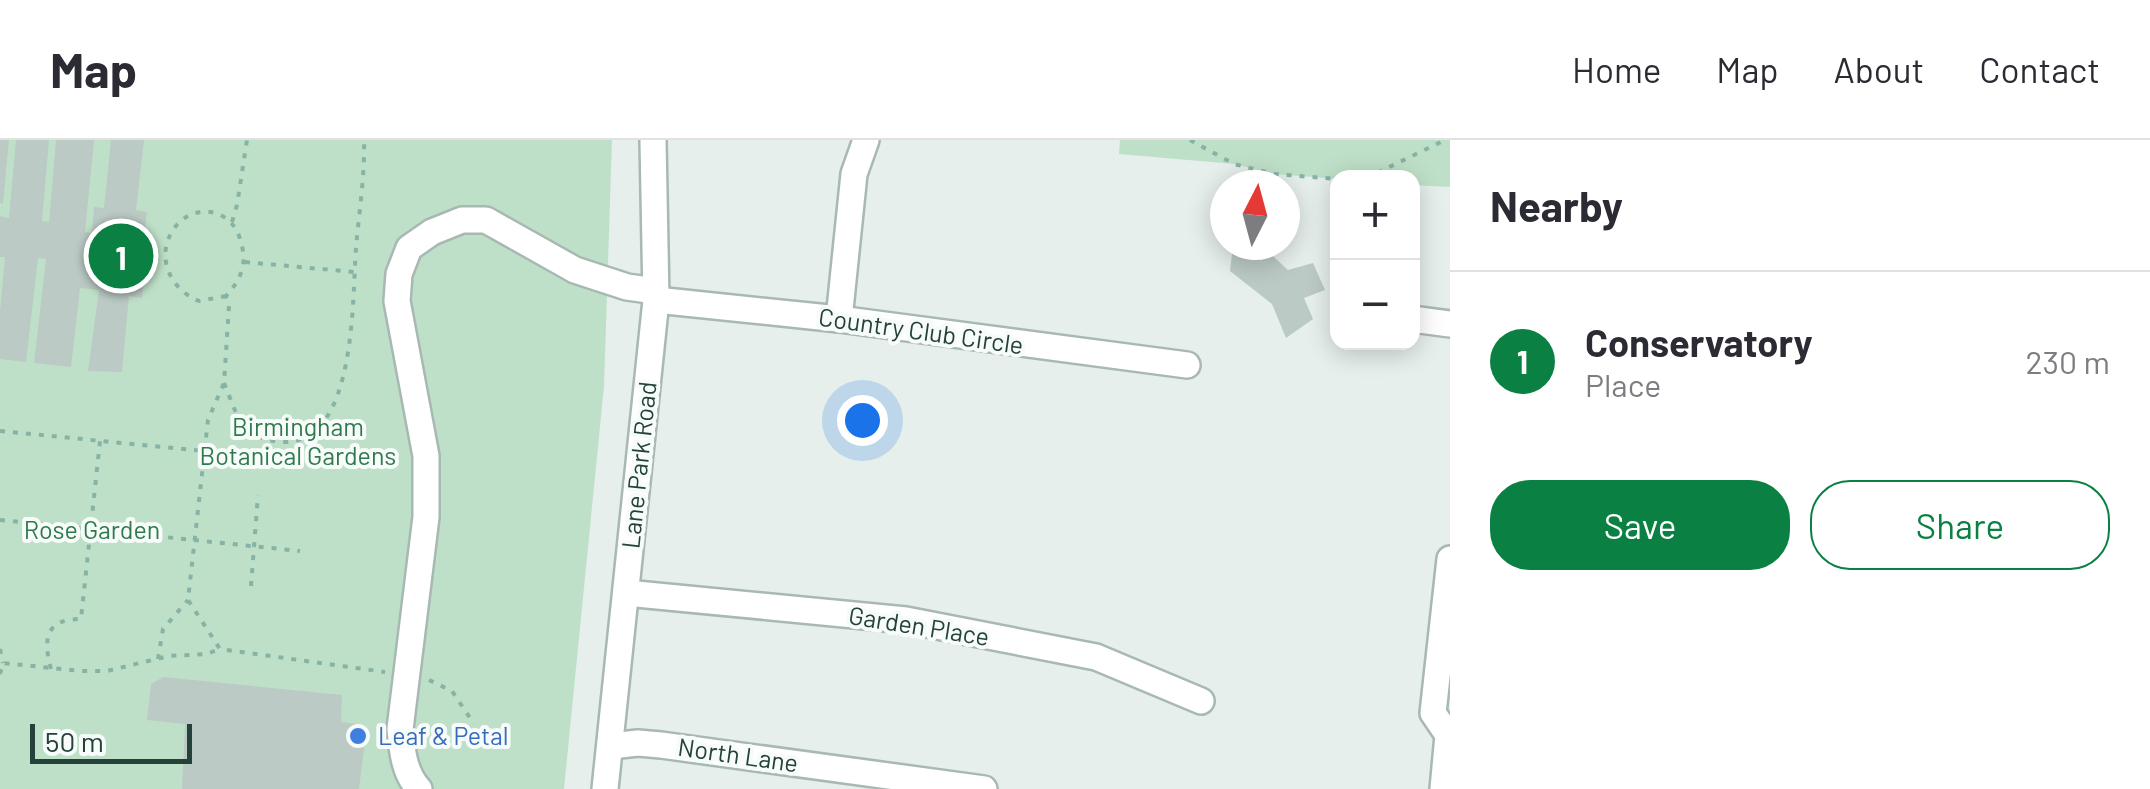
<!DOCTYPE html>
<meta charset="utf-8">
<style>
body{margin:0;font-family:Barlow,sans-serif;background:#f2f2f3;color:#2b2b33}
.controls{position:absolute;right:30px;top:30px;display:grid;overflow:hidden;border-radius:20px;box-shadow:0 5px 25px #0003}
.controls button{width:90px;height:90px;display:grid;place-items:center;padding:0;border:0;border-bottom:2px solid #e1e1e2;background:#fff;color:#2b2b33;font:50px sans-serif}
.compass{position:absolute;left:1210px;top:30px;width:90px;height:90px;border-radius:50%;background:#fff;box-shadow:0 5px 25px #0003;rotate:6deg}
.scale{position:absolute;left:30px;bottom:25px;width:162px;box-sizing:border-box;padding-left:10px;border:5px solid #24423a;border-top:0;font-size:28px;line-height:35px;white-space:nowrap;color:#24423a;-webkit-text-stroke:8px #f7fbf9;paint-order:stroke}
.you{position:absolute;left:862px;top:280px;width:35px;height:35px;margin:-25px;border:8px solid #fff;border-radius:50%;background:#1a73e8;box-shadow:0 0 0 15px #1a73e833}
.badge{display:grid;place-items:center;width:65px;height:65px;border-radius:50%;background:#0b8043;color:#fff;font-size:32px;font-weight:700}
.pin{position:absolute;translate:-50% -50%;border:5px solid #fff;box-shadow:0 2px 10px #0006}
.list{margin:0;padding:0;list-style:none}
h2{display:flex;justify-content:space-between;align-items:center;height:130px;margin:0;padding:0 40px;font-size:42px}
h2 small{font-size:32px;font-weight:400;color:#7c7c81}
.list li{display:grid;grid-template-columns:65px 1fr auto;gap:30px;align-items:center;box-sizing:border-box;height:180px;padding:0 40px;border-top:2px solid #e1e1e2}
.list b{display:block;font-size:38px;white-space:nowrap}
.list p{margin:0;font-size:32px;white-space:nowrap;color:#7c7c81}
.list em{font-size:32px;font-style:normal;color:#7c7c81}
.actions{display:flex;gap:20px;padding:30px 40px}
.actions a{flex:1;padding:22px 0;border:2px solid #0b8043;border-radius:40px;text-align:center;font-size:35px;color:#0b8043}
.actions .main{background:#0b8043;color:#fff}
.map{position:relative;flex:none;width:1450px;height:649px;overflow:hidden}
header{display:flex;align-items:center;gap:60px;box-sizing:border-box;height:140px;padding:0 50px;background:#fff;border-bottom:2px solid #e1e1e2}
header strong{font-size:48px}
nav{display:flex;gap:55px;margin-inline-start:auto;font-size:35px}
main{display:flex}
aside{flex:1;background:#fff}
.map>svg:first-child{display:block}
.green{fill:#bfe0c8}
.building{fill:#bbcac4}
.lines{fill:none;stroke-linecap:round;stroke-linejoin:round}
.minor-casing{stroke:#a8b8b2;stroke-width:30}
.path{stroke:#86b3a5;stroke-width:4;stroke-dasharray:5 8;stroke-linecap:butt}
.minor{stroke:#fff;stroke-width:25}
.shop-dot{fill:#3f7fe0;stroke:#f7fbf9;stroke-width:4}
.labels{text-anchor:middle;stroke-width:8;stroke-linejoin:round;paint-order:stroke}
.street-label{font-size:25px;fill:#24423a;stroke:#f7fbf9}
.park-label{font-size:25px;fill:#2d7a4b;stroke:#f7fbf9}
.shop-label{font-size:25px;fill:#366cbe;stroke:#f7fbf9;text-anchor:start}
</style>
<header>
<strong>Map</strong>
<nav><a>Home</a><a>Map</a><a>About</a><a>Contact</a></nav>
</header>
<main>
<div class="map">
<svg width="1450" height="649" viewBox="0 0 1450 649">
<rect width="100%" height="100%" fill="#e6efeb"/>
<g class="green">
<path d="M0,0H612L604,246L564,649H0Z"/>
<path d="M1120,0H1450V47L1413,45L1412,38L1337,39L1274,34L1234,24L1119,14Z"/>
</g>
<g class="building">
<path d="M0,0H9L3,64L0,63Z"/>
<path d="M16,0H49L42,81L49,82L56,0H94L85,92L92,93L94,67L104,68L111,0H144L136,70L147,72L144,97H153L150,135L145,134L142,158L129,156L122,232L88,231L99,150L80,148L71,227L34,223L46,119L38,118L26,222L0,219V171L5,117H0V76L9,78Z"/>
<path d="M1233,105H1261L1288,130L1313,123L1325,150L1304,158L1313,179L1286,198L1272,164L1230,131Z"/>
<path d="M163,537L342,555L341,582L358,584L366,592L359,649H182L185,584L147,580L151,544Z"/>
</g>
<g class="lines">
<defs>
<g id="minor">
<path d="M656,160L839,179L1187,225"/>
<path d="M839,179L854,34L866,0"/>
<path d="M1412,179L1450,184"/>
<path d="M626,453L906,480L1096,517L1201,561"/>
<path d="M611,606L638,603L661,605L984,649"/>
<path d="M419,649C404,633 402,610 400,589L426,377V316L397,161L399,134L409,108L432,92L462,80H486L575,130L627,147L656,151"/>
<path d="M605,649L656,160L653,0"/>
<path d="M1443,649L1448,595L1433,573L1450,419"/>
</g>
</defs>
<use href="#minor" class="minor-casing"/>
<g class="path">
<path d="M1190,0L1234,24L1274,34L1338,39"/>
<path d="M1352,38L1379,32L1445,0"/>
<path d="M232,82L237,65L247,0"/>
<path d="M245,122L354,132"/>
<path d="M226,156L199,161C171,150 155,118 173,90C191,62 231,67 240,99C248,123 242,138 226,156L229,166L224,243L208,280L188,460L220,509L385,532"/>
<path d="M224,243C238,277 241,300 284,302C357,303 352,158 356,108C359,73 365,35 364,0"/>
<path d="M0,291L204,311"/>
<path d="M0,380L300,411"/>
<path d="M251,446L258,355"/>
<path d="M0,509L3,523"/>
<path d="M158,519L163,489L188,460"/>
<path d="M51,529C43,499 45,479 81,479L100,301"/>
<path d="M0,534L3,523L81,531H107L169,516L206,514L220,509"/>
<path d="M429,540L452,551L474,584"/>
</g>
<use href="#minor" class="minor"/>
</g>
<circle class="shop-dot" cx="358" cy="596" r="10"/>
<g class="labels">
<g class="street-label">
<text transform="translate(921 191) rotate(8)" y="9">Country Club Circle</text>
<text transform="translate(639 325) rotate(-84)" y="9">Lane Park Road</text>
<text transform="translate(919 486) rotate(9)" y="9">Garden Place</text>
<text transform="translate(738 615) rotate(8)" y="9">North Lane</text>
</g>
<g class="park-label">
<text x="298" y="296">Birmingham<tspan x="298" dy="29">Botanical Gardens</tspan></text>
<text x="92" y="399">Rose Garden</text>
</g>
<g class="shop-label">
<text x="378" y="605">Leaf &amp; Petal</text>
</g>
</g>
</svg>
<div class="controls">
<button>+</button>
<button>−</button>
</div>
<svg class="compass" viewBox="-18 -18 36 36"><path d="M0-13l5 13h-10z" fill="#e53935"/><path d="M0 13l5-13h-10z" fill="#7c7c81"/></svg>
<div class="scale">50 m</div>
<div class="you"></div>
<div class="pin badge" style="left:121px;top:116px">1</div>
</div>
<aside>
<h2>Nearby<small></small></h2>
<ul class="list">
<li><span class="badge">1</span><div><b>Conservatory</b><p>Place</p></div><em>230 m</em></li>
</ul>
<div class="actions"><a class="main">Save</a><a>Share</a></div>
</aside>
</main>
